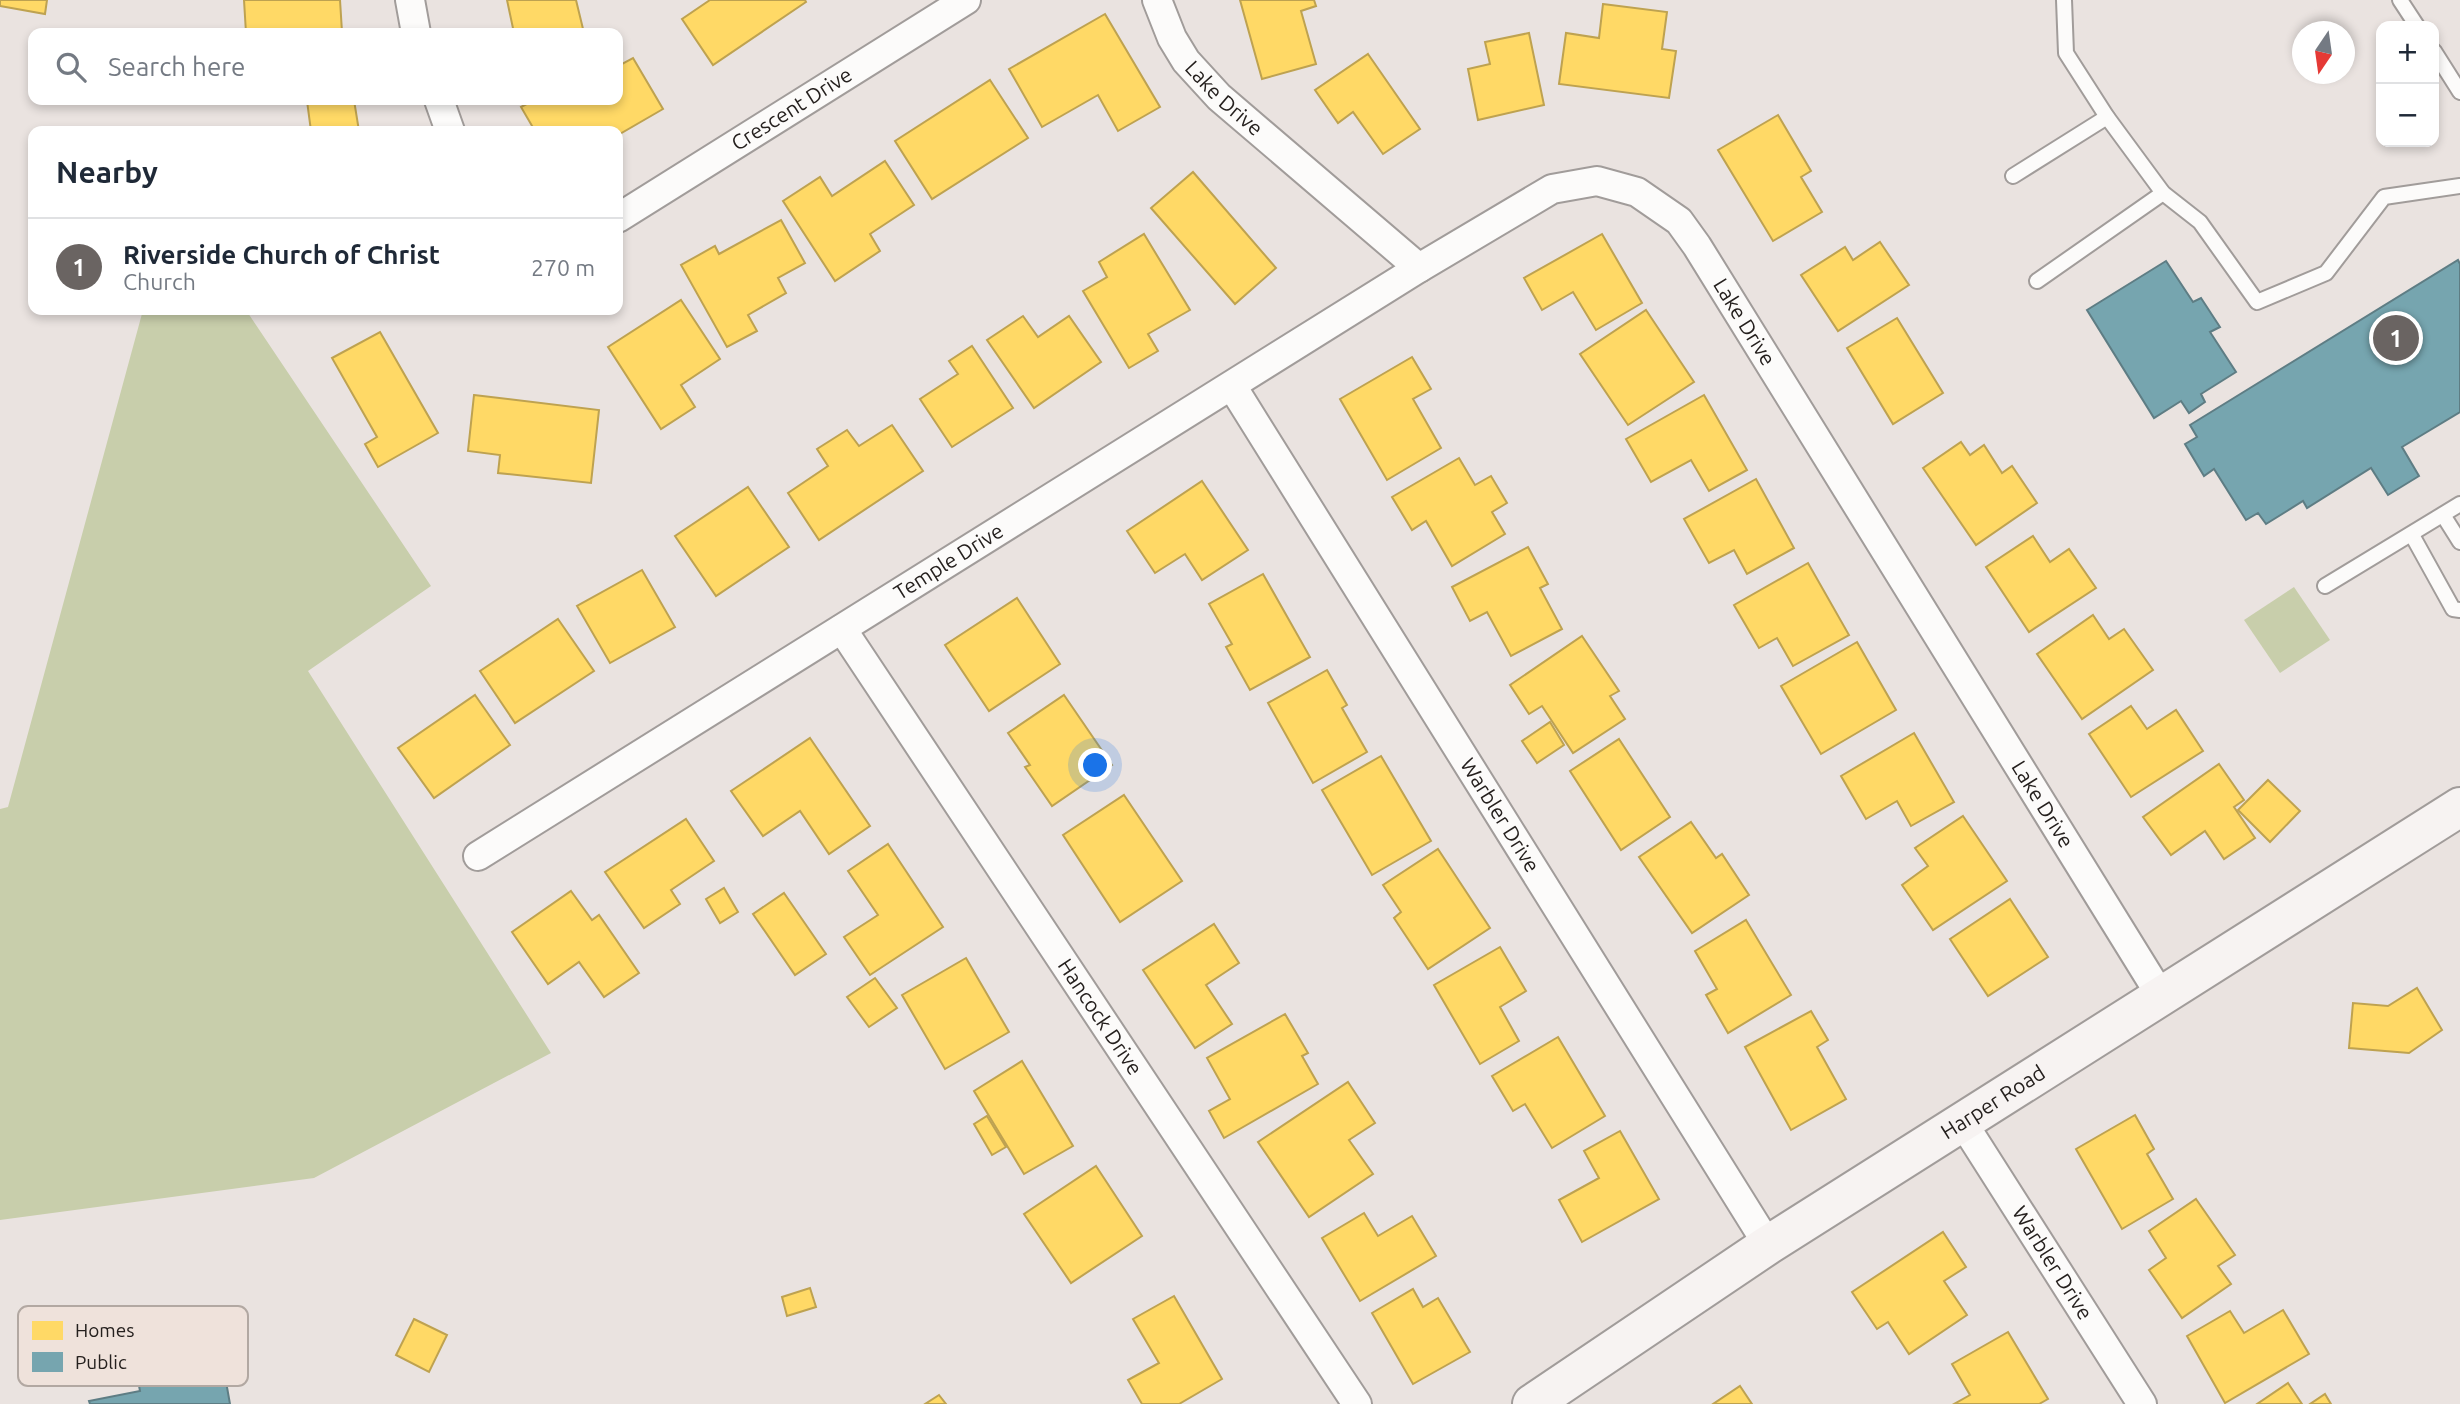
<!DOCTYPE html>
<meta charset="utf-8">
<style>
body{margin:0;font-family:Ubuntu,sans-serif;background:#f2f2f3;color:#1f2937}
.controls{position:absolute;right:21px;top:21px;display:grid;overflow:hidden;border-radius:14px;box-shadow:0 4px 10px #0003}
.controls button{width:63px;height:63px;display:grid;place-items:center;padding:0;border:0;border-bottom:2px solid #e0e1e3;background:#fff;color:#1f2937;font:35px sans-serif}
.compass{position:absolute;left:2292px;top:21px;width:63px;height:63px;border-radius:50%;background:#fff;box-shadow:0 4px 10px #0003;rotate:193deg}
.you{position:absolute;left:1096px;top:766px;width:24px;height:24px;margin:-18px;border:5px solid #fff;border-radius:50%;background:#1a73e8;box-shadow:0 0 0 10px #1a73e833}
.badge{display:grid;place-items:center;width:46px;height:46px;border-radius:50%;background:#6a6462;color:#fff;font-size:23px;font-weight:700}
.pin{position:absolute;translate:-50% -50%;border:4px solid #fff;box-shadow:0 2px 7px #0006}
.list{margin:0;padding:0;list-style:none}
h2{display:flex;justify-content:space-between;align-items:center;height:91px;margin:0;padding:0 28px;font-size:30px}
h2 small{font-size:23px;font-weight:400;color:#747a83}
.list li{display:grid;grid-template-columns:46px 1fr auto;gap:21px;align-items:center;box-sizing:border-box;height:98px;padding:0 28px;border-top:2px solid #e0e1e3}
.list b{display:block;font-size:26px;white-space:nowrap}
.list p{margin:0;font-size:23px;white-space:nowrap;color:#747a83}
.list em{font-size:23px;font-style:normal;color:#747a83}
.icon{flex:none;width:38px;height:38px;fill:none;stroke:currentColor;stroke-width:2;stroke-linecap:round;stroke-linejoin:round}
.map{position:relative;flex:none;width:2460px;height:1404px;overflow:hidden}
.search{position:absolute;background:#fff;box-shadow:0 4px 10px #0003;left:28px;top:28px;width:595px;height:77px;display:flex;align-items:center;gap:18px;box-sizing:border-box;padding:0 24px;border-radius:14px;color:#747a83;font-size:26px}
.panel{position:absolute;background:#fff;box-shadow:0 4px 10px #0003;left:28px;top:126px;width:595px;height:189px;border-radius:14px}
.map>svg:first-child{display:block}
.green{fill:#c8ceab}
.homes{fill:#ffd966;stroke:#bea250;stroke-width:2}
.public{fill:#76a5af;stroke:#5e7d84;stroke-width:2}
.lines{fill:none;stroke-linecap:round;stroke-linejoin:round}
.service-casing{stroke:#a19c9a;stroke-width:18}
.minor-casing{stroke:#a19c9a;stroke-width:32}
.secondary-casing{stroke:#a19c9a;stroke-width:42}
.service{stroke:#fcfbfa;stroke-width:14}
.minor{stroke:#fcfbfa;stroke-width:28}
.secondary{stroke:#f7f3f2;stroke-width:38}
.labels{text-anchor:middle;stroke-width:7;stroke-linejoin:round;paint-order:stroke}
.street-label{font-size:21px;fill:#25201e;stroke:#efe2db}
.key{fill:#efe2db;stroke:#b2a8a2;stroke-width:2}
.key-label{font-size:19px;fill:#25201e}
</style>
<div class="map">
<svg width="2460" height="1404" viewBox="0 0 2460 1404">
<rect width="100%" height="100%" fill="#eae3e0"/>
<g class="green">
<path d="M143,310H246L431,586L308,671L551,1053L314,1178L0,1220V809L8,807Z"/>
<path d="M2294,587L2330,640L2280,673L2244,620Z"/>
</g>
<g class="homes">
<path d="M0,0H47L45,14L0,6Z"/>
<path d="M244,0H340L342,32L246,33Z"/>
<path d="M507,0H576L584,33H514Z"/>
<path d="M710,0H805L806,2L713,65L682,19Z"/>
<path d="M1240,0H1314L1316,6L1301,11L1316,64L1262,79Z"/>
<path d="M1603,4L1667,12L1662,49L1676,51L1669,98L1559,84L1566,33L1599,38Z"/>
<path d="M1105,14L1160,107L1118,131L1098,95L1042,127L1009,69Z"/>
<path d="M1529,33L1544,105L1478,120L1468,69L1490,64L1485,42Z"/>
<path d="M1368,54L1420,129L1383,154L1353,112L1338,123L1315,90Z"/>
<path d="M633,58L663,109L618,135V131H535L521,107L534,100H618V66Z"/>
<path d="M990,80L1028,138L932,199L895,141Z"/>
<path d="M316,100H354L359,131H311L307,101Z"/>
<path d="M1778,115L1811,171L1801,177L1822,212L1773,241L1718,150Z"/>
<path d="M885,161L914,205L870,234L880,251L835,281L783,201L820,177L832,196Z"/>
<path d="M1193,172L1276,268L1235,304L1151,208Z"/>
<path d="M781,220L805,263L778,278L786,293L748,315L757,331L727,347L681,265L715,246L719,254Z"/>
<path d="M1144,234L1190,310L1148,334L1158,351L1129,368L1083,291L1107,277L1099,262Z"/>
<path d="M1602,234L1642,303L1596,330L1573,292L1542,310L1524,278Z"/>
<path d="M1880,242L1909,285L1838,331L1801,275L1845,247L1853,260Z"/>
<path d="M681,300L720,359L681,385L695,407L661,429L608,347Z"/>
<path d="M1646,310L1694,382L1628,425L1580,354Z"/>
<path d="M1023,316L1038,337L1069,316L1101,362L1034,408L987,340Z"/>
<path d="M1897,318L1943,393L1893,424L1847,348Z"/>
<path d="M380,332L438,433L378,467L365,444L377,437L332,358Z"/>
<path d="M972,346L1013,408L952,447L920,399L958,374L949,361Z"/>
<path d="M1412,357L1431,389L1413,399L1441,448L1387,480L1340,399Z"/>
<path d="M474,395L599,410L591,483L498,473L500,455L468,451Z"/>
<path d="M1704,395L1747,470L1709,491L1691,460L1651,482L1626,439Z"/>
<path d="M892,425L923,471L819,540L788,493L828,466L817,449L847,430L859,446Z"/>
<path d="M1961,442L1970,455L1984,445L2002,473L2012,466L2037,503L1976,545L1923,468Z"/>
<path d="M1459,458L1475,485L1491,476L1507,503L1492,512L1505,534L1452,566L1426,521L1412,530L1392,497Z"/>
<path d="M1756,479L1794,548L1747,574L1734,550L1709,563L1684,519Z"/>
<path d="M1202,481L1248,550L1202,580L1185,554L1155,573L1127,531Z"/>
<path d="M748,487L789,547L716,596L675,536Z"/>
<path d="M2033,536L2050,562L2069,549L2096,588L2029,632L1986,567Z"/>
<path d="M1528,547L1548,584L1540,588L1562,629L1511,656L1487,612L1470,621L1452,587Z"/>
<path d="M1808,563L1849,635L1793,666L1777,638L1759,648L1734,605Z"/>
<path d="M642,570L675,627L610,663L577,606Z"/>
<path d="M1263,574L1310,657L1250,690L1226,647L1232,644L1209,604Z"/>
<path d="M1017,598L1060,664L989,711L945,645Z"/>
<path d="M2093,615L2109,639L2124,629L2153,670L2082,719L2037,654Z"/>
<path d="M558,619L594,671L515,723L480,671Z"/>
<path d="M1582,636L1619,691L1610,696L1625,719L1573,753L1542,706L1529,714L1510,685Z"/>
<path d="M1857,642L1896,710L1821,754L1781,686Z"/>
<path d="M1327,670L1347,705L1342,708L1367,752L1313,783L1268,703Z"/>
<path d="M475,695L510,745L434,798L398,748Z"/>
<path d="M1064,695L1112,765L1052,806L1025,767L1030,765L1008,733Z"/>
<path d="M2131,706L2147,729L2176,710L2203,751L2131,797L2089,734Z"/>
<path d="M1550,722L1564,745L1537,763L1522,741Z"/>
<path d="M1914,733L1954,802L1911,826L1897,801L1866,819L1841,776Z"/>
<path d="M810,738L870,826L829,854L800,811L763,836L731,791Z"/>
<path d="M1619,739L1670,817L1621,850L1570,771Z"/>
<path d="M1381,756L1431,841L1372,875L1322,790Z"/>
<path d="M2219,764L2244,800L2234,807L2255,838L2224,859L2205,831L2171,855L2143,817Z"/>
<path d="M2268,780L2300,811L2270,842L2238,810Z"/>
<path d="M1124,795L1182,881L1120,922L1063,835Z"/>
<path d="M1963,816L2007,881L1933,930L1902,885L1928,866L1915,848Z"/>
<path d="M686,819L714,861L671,890L680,904L644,928L605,872Z"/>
<path d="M1691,822L1716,858L1722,854L1749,895L1692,933L1639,857Z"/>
<path d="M888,844L943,927L870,975L844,937L878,915L848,871Z"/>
<path d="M1438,849L1490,928L1428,969L1394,918L1401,912L1383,885Z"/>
<path d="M724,888L738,912L720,923L706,899Z"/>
<path d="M571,891L592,920L599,915L639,973L604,997L579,962L548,984L512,932Z"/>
<path d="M784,893L826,954L795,975L753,914Z"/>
<path d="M2010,899L2048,957L1988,996L1950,939Z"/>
<path d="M1746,920L1791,995L1728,1033L1706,995L1717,989L1695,951Z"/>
<path d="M1214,924L1239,963L1206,985L1232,1024L1195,1048L1143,970Z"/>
<path d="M1500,947L1526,991L1500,1007L1519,1041L1480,1064L1434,985Z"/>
<path d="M966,958L1009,1032L945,1069L902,995Z"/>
<path d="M875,978L897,1008L869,1027L847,997Z"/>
<path d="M2417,988L2442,1030L2409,1053L2349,1048L2353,1003L2388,1006Z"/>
<path d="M1811,1011L1828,1040L1817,1047L1846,1099L1791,1130L1745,1047Z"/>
<path d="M1285,1014L1308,1053L1302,1056L1318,1084L1224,1138L1209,1111L1230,1099L1207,1058Z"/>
<path d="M1558,1037L1605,1116L1552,1148L1525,1104L1513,1111L1492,1076Z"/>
<path d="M1022,1061L1073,1146L1024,1174L974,1091Z"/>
<path d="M1348,1082L1375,1123L1349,1140L1373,1174L1309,1217L1258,1142Z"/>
<path d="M2135,1115L2154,1149L2147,1154L2173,1199L2122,1229L2076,1149Z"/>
<path d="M987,1116L1006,1147L992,1155L974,1124Z"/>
<path d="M1620,1131L1659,1199L1582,1242L1559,1200L1599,1178L1584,1151Z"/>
<path d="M1096,1166L1142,1236L1071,1283L1024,1214Z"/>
<path d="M2196,1199L2235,1255L2218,1266L2231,1284L2182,1318L2149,1270L2166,1258L2149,1231Z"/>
<path d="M1364,1213L1378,1236L1412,1216L1436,1256L1360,1301L1322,1238Z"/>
<path d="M1943,1232L1966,1267L1944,1281L1967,1315L1909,1354L1888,1322L1877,1329L1852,1292Z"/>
<path d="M810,1288L816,1307L787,1316L782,1297Z"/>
<path d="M1413,1289L1423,1307L1438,1298L1470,1352L1413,1384L1372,1313Z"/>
<path d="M1174,1296L1222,1379L1179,1404H1142L1128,1380L1159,1363L1133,1319Z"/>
<path d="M2283,1310L2309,1354L2225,1403L2187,1336L2230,1311L2244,1333Z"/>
<path d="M414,1319L447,1335L429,1372L396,1355Z"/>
<path d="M2008,1332L2048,1399L2039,1404H1954L1970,1395L1952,1364Z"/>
<path d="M2288,1383L2302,1404H2257Z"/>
<path d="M1740,1386L1752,1404H1713Z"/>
<path d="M2325,1394L2331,1404H2310Z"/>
<path d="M939,1395L946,1404H925Z"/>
</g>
<g class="public">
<path d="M2458,260L2460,264V412L2402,447L2419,476L2388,495L2371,468L2307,508L2303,501L2266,524L2258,513L2246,520L2214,469L2204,476L2185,444L2197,437L2190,425Z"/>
<path d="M2166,261L2193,302L2201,298L2220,327L2210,332L2236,372L2201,394L2205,402L2189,413L2181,401L2154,418L2087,310Z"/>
<path d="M169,1346L176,1385L225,1376L230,1404H90L89,1401L140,1391L133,1353Z"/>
</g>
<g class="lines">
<defs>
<g id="service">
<path d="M2064,0L2066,53L2107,117L2163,193L2200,222L2257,302L2326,273L2384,197L2460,186"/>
<path d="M2400,0L2417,26"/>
<path d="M2434,51L2460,92"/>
<path d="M2013,176L2107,117"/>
<path d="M2037,281L2163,193"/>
<path d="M2443,515L2460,542"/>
<path d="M2412,535L2453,609L2460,610"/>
<path d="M2325,586L2460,504"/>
</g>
<g id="minor">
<path d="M410,0L416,33"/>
<path id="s1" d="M1157,0L1172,38L1186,61L1219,97L1419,268L1552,189L1597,181L1637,192L1679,221L1697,246L2161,996"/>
<path d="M439,100L450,131"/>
<path id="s2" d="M618,218L966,0"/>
<path id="s3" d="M1232,386L1768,1245"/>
<path id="s4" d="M842,629L1357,1404"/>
<path id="s5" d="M478,856L1419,268"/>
<path id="s6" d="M1963,1123L2142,1404"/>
</g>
<g id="secondary">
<path id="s7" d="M1532,1404L1768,1245L2460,807"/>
</g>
</defs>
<use href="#service" class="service-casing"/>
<use href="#minor" class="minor-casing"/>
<use href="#secondary" class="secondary-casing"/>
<use href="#service" class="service"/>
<use href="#minor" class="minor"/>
<use href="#secondary" class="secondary"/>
</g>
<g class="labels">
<g class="street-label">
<text dy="7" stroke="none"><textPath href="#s1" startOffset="121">Lake Drive</textPath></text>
<text dy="7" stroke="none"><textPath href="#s2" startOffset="205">Crescent Drive</textPath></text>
<text dy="7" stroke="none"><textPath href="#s1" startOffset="793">Lake Drive</textPath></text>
<text dy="7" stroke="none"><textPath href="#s5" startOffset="555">Temple Drive</textPath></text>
<text dy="7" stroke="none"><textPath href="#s1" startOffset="1360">Lake Drive</textPath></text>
<text dy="7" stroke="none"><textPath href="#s3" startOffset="506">Warbler Drive</textPath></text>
<text dy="7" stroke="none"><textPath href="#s4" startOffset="466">Hancock Drive</textPath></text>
<text dy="7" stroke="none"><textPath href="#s7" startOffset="551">Harper Road</textPath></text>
<text dy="7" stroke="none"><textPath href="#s6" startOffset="166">Warbler Drive</textPath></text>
</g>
</g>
<rect x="18" y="1306" width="230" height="80" rx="10" class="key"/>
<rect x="32" y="1321" width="31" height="19" fill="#ffd966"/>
<rect x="32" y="1352" width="31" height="20" fill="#76a5af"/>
<g class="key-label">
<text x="75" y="1337">Homes</text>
<text x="75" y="1369">Public</text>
</g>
</svg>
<div class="controls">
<button>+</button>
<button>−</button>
</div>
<svg class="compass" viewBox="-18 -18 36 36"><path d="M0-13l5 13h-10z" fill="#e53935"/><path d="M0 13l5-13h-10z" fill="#747a83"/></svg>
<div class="you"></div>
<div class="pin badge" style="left:2396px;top:338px">1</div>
<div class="search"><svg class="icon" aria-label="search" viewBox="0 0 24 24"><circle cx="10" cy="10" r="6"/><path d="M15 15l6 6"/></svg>Search here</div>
<section class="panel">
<h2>Nearby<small></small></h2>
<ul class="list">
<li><span class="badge">1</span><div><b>Riverside Church of Christ</b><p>Church</p></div><em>270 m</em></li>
</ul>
</section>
</div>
